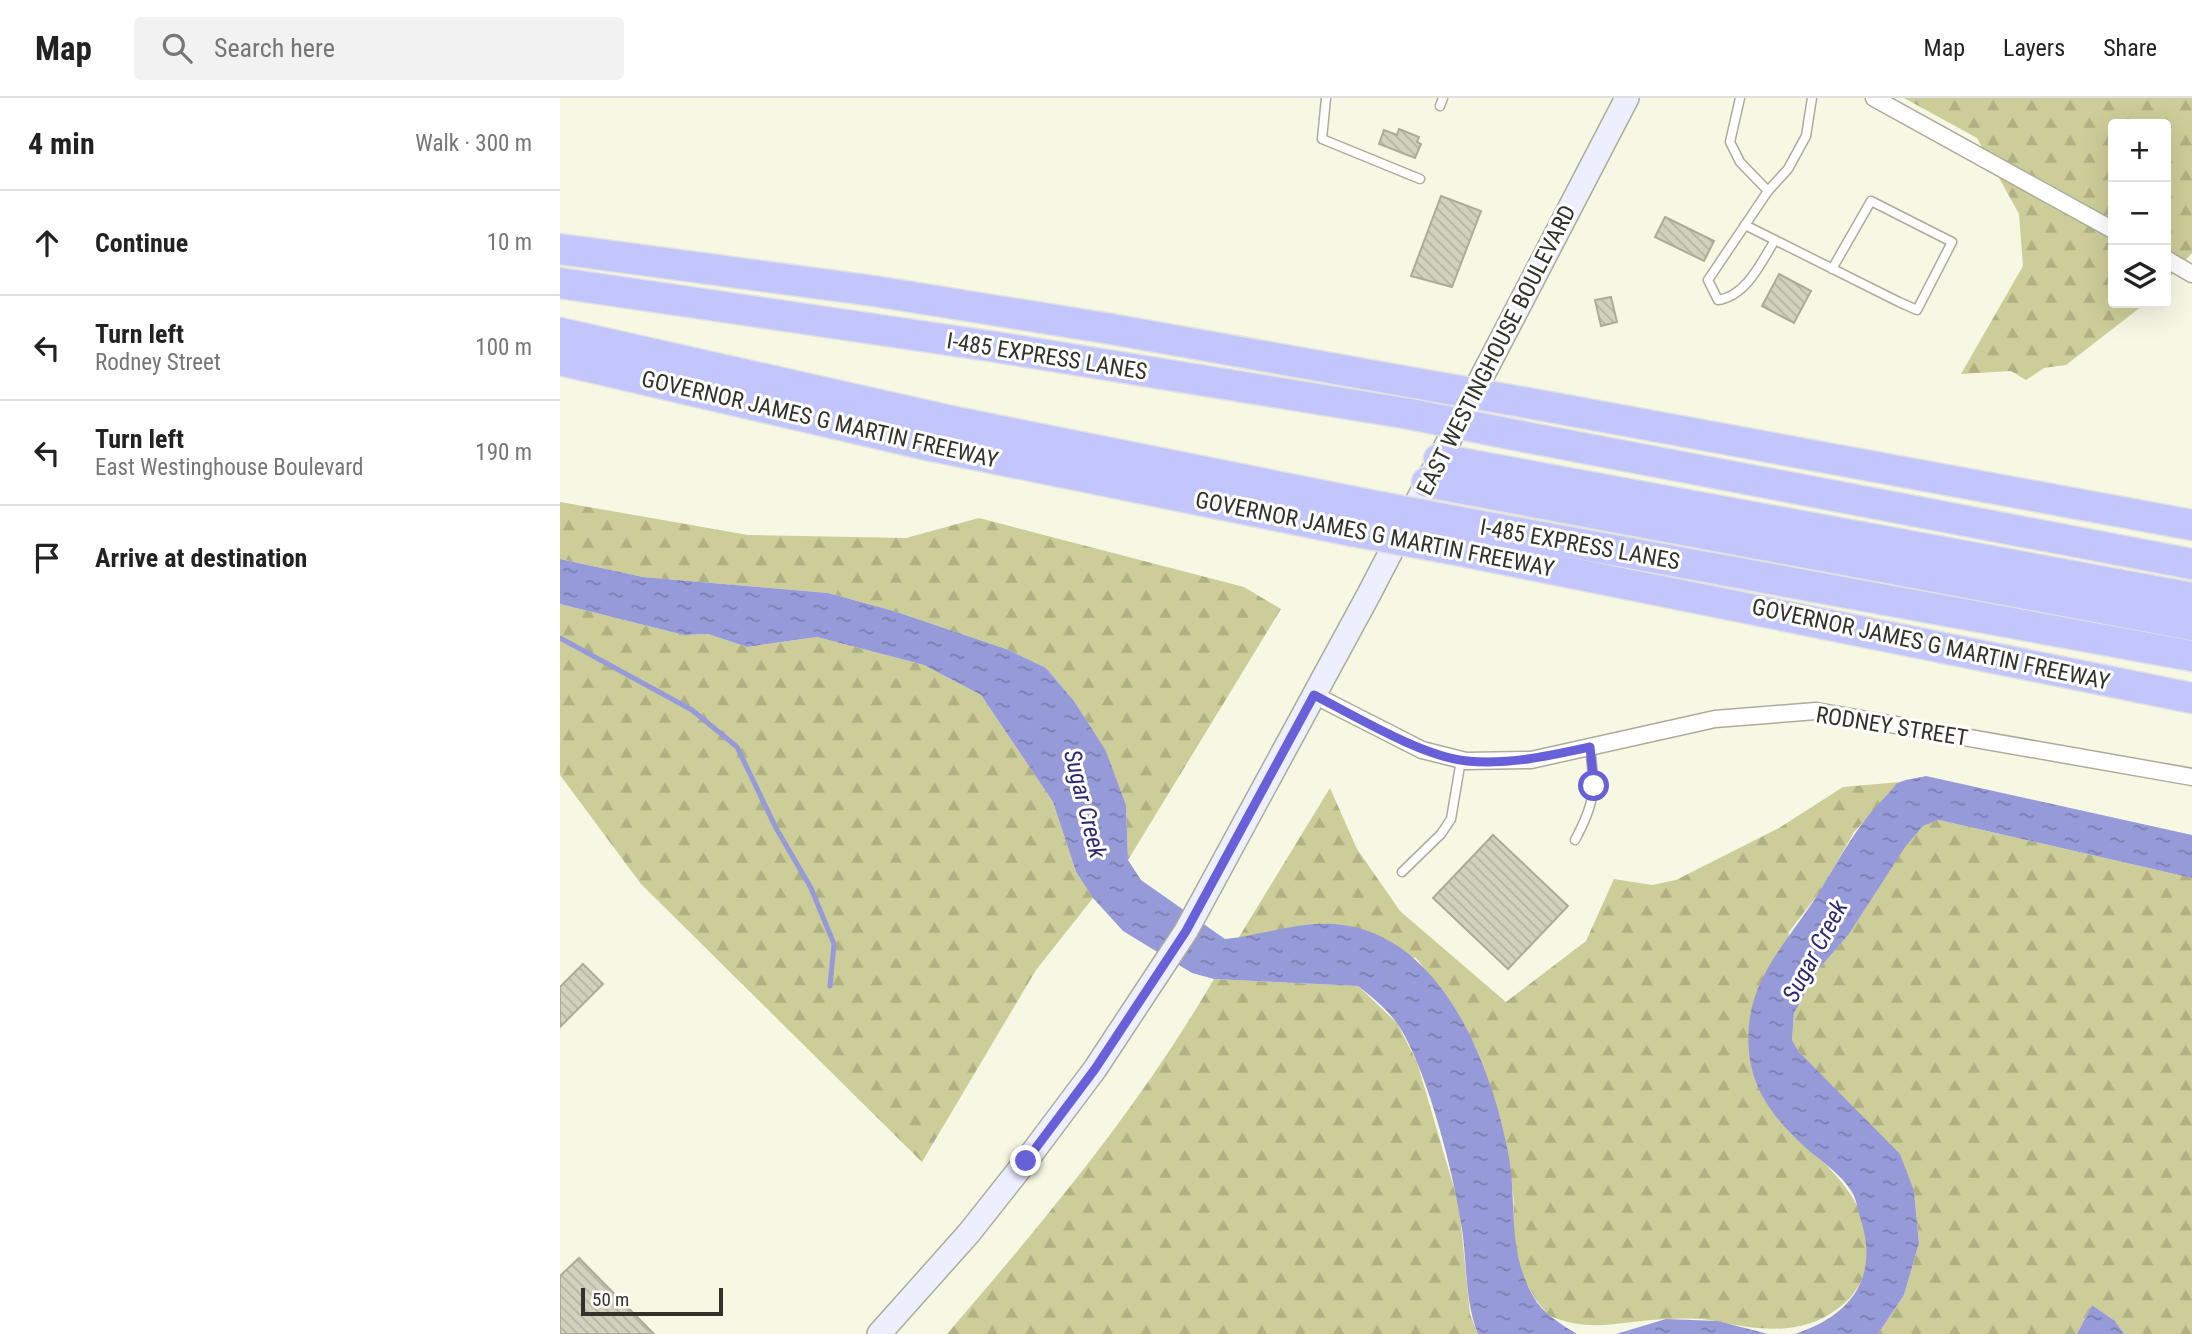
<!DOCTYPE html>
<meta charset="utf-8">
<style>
body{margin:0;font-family:"Roboto Condensed",sans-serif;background:#f2f2f2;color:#222}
.controls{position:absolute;right:21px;top:21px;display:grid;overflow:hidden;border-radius:7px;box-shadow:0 7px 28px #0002}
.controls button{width:63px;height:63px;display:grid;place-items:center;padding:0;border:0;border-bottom:2px solid #e0e0e0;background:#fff;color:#222;font:35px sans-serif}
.scale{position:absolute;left:21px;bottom:18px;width:142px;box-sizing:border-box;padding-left:7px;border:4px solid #32322a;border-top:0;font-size:19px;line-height:24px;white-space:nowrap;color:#32322a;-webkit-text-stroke:5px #fff;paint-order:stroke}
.stop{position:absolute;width:21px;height:21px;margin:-16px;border:5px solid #6760d9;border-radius:50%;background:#fff}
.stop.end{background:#6760d9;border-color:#fff;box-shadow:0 2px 7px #0008}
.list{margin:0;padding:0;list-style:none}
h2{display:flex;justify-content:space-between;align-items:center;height:91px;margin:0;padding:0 28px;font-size:30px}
h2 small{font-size:23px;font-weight:400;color:#767676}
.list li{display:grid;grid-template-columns:46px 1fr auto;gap:21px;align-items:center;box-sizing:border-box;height:105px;padding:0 28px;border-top:2px solid #e0e0e0}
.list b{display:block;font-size:26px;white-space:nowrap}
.list p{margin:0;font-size:23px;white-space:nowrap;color:#767676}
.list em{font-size:23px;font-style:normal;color:#767676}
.icon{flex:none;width:38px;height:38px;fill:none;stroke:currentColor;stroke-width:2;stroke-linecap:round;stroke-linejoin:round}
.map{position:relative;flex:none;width:1632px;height:1236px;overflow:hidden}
header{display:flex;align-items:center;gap:42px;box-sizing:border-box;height:98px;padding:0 35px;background:#fff;border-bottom:2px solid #e0e0e0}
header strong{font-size:33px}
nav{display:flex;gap:38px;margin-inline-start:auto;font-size:24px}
.search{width:490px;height:63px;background:#f2f2f2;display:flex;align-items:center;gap:18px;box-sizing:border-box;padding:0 24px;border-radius:7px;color:#767676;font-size:26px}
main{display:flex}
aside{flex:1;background:#fff}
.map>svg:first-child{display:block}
.forest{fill:url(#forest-firs)}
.water{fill:url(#water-ripples)}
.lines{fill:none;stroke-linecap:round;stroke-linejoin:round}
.stream{stroke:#979ad8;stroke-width:5}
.building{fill:url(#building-back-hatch);stroke:#abab98;stroke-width:2}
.service-casing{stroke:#abac99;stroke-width:11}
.minor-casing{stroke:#abac99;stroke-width:19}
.secondary-casing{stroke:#abac99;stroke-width:26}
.motorway-casing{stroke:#e2e2e1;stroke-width:33}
.service{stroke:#fff;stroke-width:8}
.minor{stroke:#fff;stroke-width:16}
.secondary{stroke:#edeefe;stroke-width:23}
.motorway{stroke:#c3c6fd;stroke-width:30}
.motorway-bridge-casing{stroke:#e2e2e1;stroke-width:33;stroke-linecap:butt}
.motorway-bridge{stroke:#c3c6fd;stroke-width:30}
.route{stroke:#6760d9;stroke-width:9}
.labels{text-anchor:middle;stroke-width:6;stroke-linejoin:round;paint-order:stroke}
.street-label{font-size:23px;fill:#32322a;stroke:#fff}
.water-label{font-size:24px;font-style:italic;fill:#2f2871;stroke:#fff}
</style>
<header>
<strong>Map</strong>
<div class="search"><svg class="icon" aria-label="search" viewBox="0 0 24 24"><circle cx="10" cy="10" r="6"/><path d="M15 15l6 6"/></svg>Search here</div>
<nav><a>Map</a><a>Layers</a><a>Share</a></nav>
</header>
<main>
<aside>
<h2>4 min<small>Walk · 300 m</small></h2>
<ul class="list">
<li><svg class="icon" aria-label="ahead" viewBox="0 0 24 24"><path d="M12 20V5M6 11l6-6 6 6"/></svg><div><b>Continue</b></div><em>10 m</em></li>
<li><svg class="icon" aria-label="left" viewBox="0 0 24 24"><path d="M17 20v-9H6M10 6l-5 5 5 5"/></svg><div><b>Turn left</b><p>Rodney Street</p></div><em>100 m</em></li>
<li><svg class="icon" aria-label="left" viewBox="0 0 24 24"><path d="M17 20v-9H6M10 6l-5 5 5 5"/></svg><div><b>Turn left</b><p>East Westinghouse Boulevard</p></div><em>190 m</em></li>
<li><svg class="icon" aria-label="arrive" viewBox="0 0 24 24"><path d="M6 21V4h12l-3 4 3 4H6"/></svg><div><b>Arrive at destination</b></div></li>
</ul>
</aside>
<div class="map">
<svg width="1632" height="1236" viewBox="0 0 1632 1236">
<defs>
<pattern id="forest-firs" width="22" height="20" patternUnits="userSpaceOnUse" patternTransform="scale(1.75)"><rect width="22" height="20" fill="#cccd98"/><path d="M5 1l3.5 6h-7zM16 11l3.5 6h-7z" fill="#b0b083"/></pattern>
<pattern id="water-ripples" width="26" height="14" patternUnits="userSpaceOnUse" patternTransform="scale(1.75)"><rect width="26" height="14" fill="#979ad8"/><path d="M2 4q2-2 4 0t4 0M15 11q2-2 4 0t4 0" fill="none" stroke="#7c7eaf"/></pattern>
<pattern id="building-back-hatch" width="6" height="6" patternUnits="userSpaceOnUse" patternTransform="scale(1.75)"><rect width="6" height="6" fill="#d1d1bd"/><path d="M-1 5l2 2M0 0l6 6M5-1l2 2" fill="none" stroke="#b4b4a3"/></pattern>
</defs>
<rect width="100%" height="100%" fill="#f7f8e4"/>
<g class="forest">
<path d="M1344,0H1632V155L1606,183V26H1553V205H1586L1506,267L1484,270L1466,282L1451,273L1401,276L1463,168L1459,116L1417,40Z"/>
<path d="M0,404L188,437L346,440L419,420L684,489L721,511L568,762L566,707L546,654L514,603L486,570L449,552L334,513L268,495L83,479L0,461Z"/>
<path d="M0,506L124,537L148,536L187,549L257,539L364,567L421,597L493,704L516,774L533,800L476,872L362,1064L81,786L0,677Z"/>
<path d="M1340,684L1294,734L1261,792L1229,834L1218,1021C1257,1061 1310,1094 1309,1157C1308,1174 1300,1187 1290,1200C1254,1236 1212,1235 1161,1224C1145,1220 1125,1220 1108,1221C1064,1222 1033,1236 990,1218C971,1200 953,1164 953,1138C952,1124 955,1109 953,1095C947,1061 940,1025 931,992C918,940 888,901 856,860L679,839L770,690L797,751L840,813L946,904L1026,843L1054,781L1092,787L1116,782L1219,730L1283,689Z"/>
<path d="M1379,722L1632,780V1236H1564L1555,1223L1532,1207L1517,1236H1318L1344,1197L1359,1145L1354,1093L1239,954L1232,942L1234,915L1258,872L1289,836L1344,749L1363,728Z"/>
<path d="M654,881L798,888L837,925L857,964L899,1107L910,1216L918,1236H387C484,1123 579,1010 654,881Z"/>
</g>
<g class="water">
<path d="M0,461L83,479L268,495L334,513L449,552L486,570L514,603L546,653L566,707L568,762L581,782L665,841C703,837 736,824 774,826C880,833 931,965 948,1054C958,1106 946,1150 973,1198C983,1216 1001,1226 1017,1236H918C905,1204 907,1166 902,1131C895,1080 866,965 836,924C826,910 812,899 798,888L654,881L632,875L563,833L533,800L516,774L493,704L421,597L364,567L257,539L187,549L148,536L124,537L0,506Z"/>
<path d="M1366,678L1632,737V780L1379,722L1363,728L1345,749L1289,836L1258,872L1234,915L1232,942L1239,954L1340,1056L1354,1093L1359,1145L1344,1197L1318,1236H1235C1292,1217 1320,1179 1300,1119C1298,1111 1296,1101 1292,1094C1280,1075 1262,1064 1246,1050C1219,1025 1196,999 1190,962C1179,885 1226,849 1261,791C1281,758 1297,727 1325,699C1329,695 1335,687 1340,684C1347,681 1358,680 1366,678Z"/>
<path d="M1532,1207L1555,1223L1564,1236H1517Z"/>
<path d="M1106,1221L1158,1223L1208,1236H1231H1056Z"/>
</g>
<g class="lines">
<path class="stream" d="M0,540L132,612L177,649L216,730L251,790L274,846L270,888"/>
</g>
<g class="building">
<path d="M839,31L859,39L857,44L861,46L855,60L819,46L824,32L837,37Z"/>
<path d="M881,98L921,113L892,189L851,178Z"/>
<path d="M1105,119L1154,143L1144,163L1095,139Z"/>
<path d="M1219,176L1251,193L1234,225L1202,208Z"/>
<path d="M1051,199L1057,224L1041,228L1035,202Z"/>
<path d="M933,737L1008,808L948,871L873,800Z"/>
<path d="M23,866L43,886L0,929V889Z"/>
<path d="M19,1160L94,1236H0V1178Z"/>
</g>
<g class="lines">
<defs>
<g id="service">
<path d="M766,0L762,41L860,81"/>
<path d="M1180,0L1170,44L1180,64L1208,93"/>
<path d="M1252,0L1246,38L1228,71L1208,93L1148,182L1158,202C1186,198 1201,165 1215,142L1339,204L1357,212L1392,144L1311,103L1272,171"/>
<path d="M880,8L883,0"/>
<path d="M1185,127L1215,142"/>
<path d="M1015,742C1036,703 1035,692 1030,649"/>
<path d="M842,774L881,736L891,721L901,662"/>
</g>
<g id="minor">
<path d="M1314,0L1553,132"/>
<path d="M1606,161L1632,176"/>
<path d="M754,597L862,652L906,663L971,662L1155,621L1256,613L1632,679"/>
</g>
<path id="secondary" d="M319,1236L409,1135L466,1063L535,971L626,833L809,496L1067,0"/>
<g id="motorway">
<path d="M0,151L314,193L551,231L866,287"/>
<path d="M0,185L436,249L850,316"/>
<path d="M0,235L391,323L805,406"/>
<path d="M0,262L362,346L792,433"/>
<path d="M968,305L1632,427"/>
<path d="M960,338L1632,466"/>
<path d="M879,361L1632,500"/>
<path d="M867,384L1632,527"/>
<path d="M916,427L1632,558"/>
<path d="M902,453L1632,600"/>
</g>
</defs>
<use href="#service" class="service-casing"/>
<use href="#minor" class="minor-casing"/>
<use href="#secondary" class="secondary-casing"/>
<use href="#motorway" class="motorway-casing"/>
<use href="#service" class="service"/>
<use href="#minor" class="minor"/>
<use href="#secondary" class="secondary"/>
<use href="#motorway" class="motorway"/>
<defs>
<g id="motorway-bridge">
<path d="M866,287L968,305"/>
<path d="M850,316L960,338"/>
<path d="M805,406L916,427"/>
<path d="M792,433L902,453"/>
</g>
</defs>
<use href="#motorway-bridge" class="motorway-bridge-casing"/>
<use href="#motorway-bridge" class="motorway-bridge"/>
</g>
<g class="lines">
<path class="route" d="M466,1063L535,971L626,833L754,597C795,618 863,659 907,663C949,667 989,658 1030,649L1034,688"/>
</g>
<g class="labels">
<g class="street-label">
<text transform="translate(936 252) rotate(-63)" y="8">EAST WESTINGHOUSE BOULEVARD</text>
<text transform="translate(487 258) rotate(9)" y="8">I-485 EXPRESS LANES</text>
<text transform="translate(260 321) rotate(13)" y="8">GOVERNOR JAMES G MARTIN FREEWAY</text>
<text transform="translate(815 436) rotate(11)" y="8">GOVERNOR JAMES G MARTIN FREEWAY</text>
<text transform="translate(1020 446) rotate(10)" y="8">I-485 EXPRESS LANES</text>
<text transform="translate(1371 546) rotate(12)" y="8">GOVERNOR JAMES G MARTIN FREEWAY</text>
<text transform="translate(1332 628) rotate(9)" y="8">RODNEY STREET</text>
</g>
<g class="water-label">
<text transform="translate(525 706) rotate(76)" y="8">Sugar Creek</text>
<text transform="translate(1255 853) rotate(-62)" y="8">Sugar Creek</text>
</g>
</g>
</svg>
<div class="controls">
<button>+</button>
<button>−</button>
<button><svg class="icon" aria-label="layers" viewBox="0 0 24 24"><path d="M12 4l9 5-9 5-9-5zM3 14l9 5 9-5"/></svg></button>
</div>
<div class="scale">50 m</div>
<div class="stop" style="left:1034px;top:688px"></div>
<div class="stop end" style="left:466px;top:1063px"></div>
</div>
</main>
